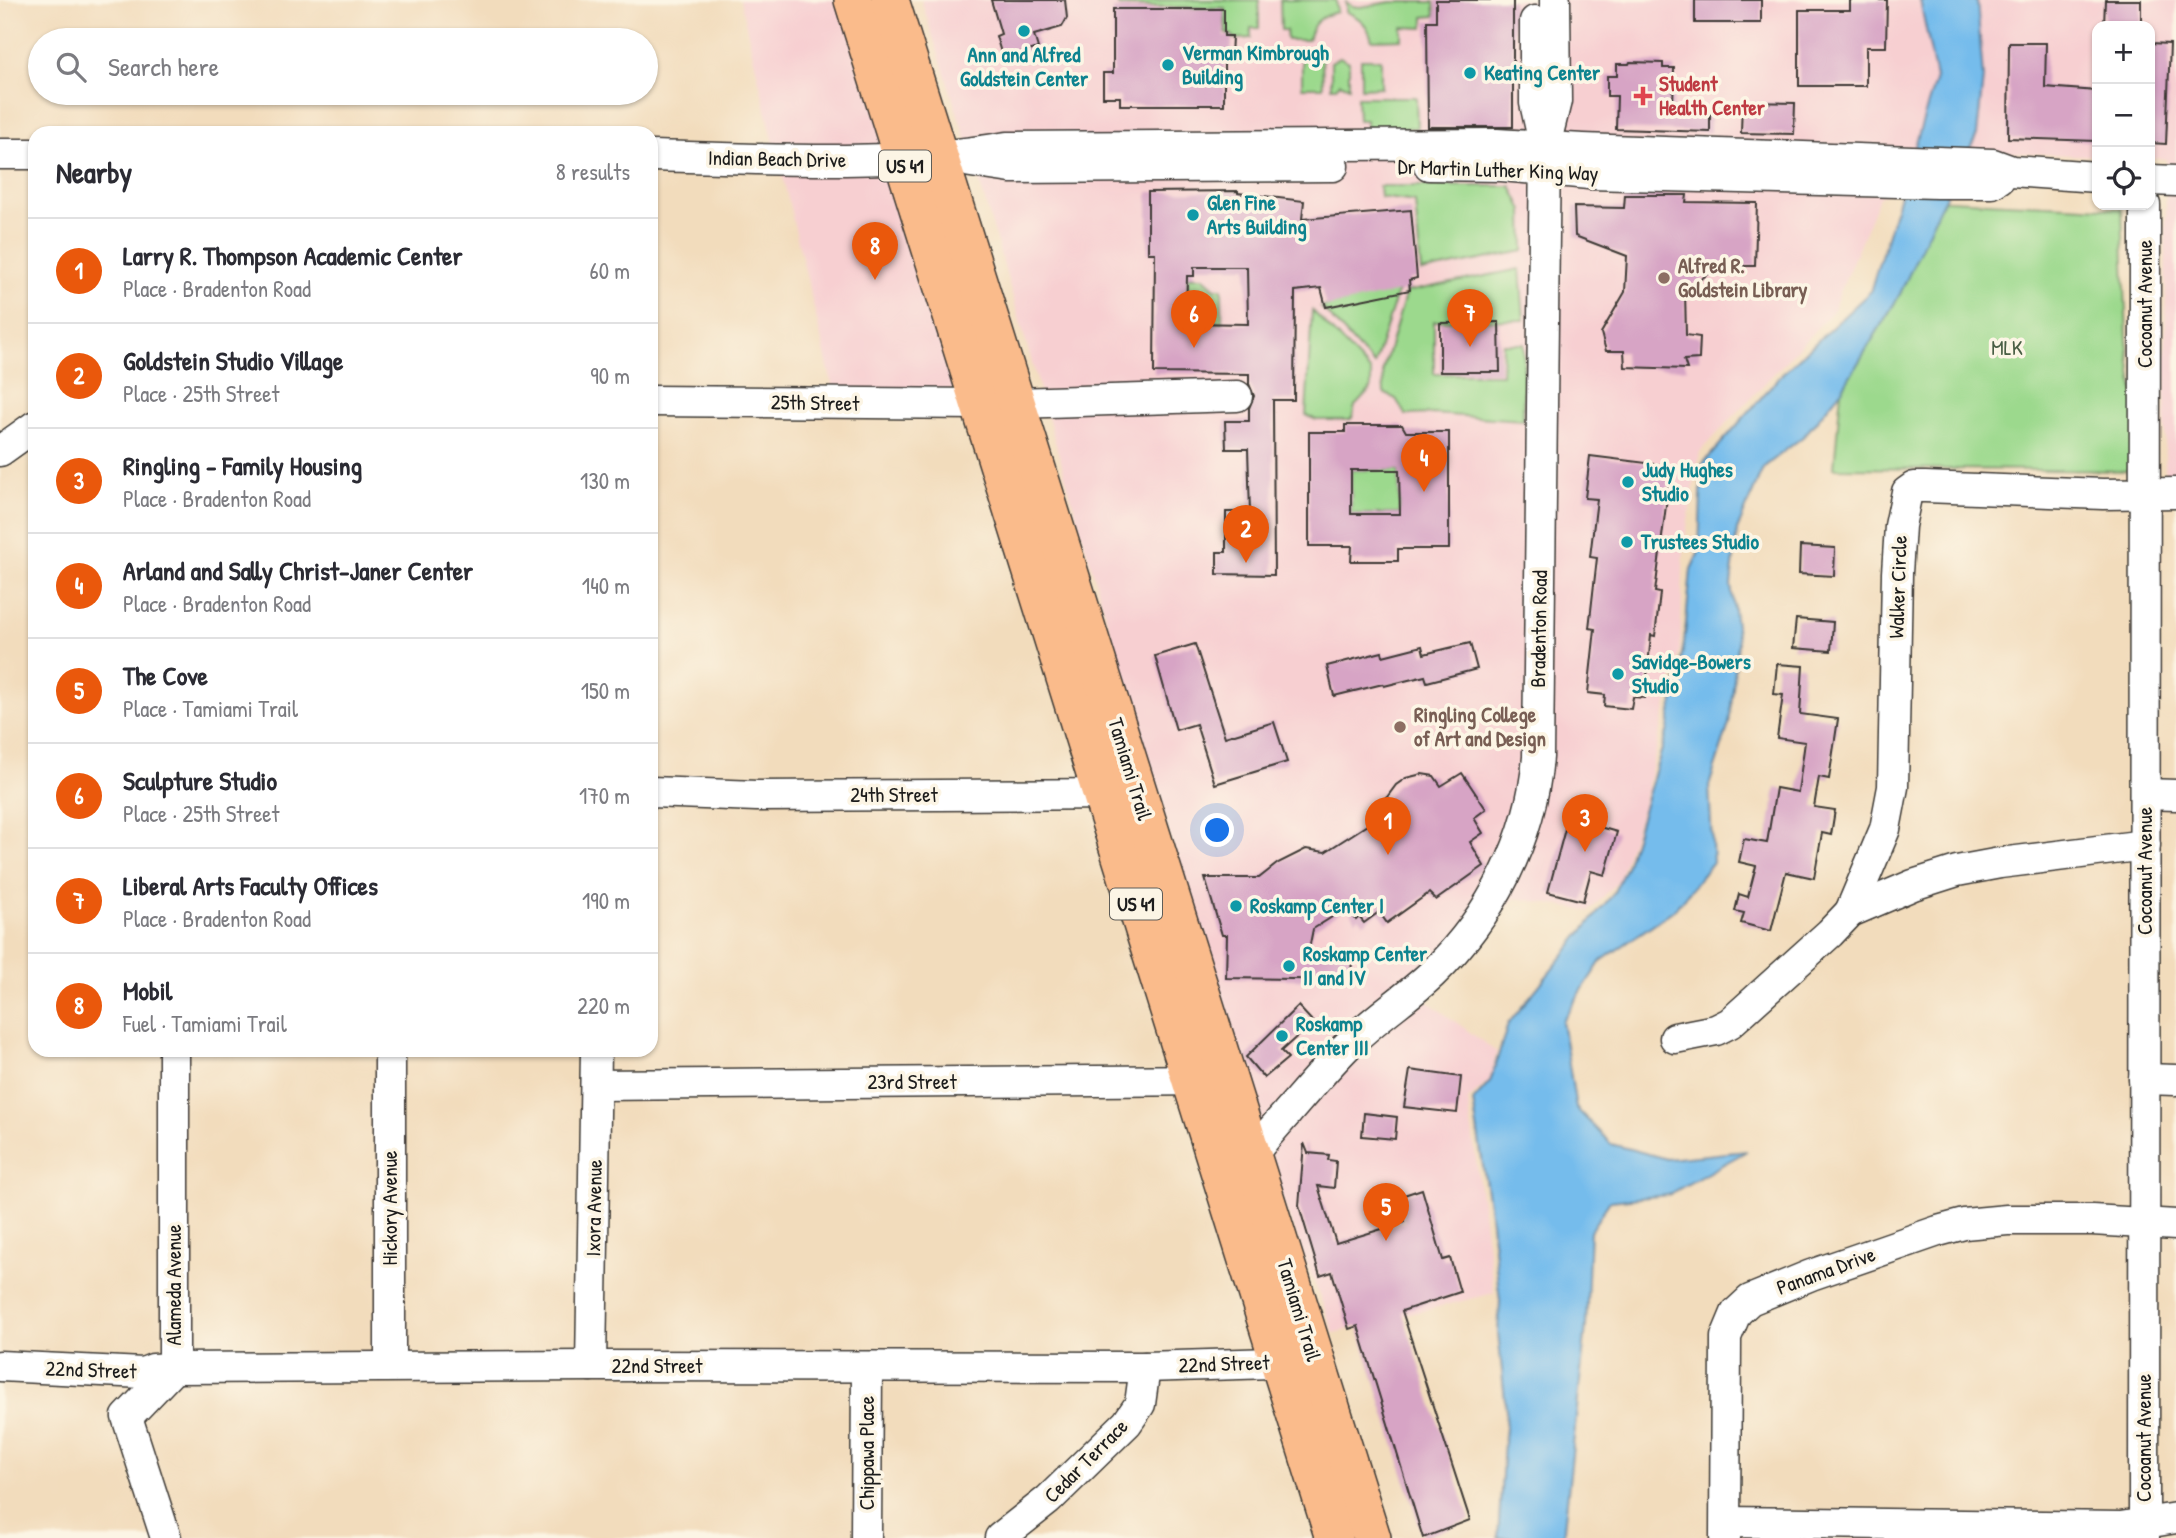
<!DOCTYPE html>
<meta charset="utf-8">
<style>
body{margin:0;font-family:"Patrick Hand",sans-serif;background:#f2f2f3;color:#2b2b33}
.controls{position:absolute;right:21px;top:21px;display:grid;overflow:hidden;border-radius:14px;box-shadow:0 2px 5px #0004}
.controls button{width:63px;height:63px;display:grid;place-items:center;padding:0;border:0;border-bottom:2px solid #e1e1e2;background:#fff;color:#2b2b33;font:35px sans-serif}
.you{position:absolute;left:1218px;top:831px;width:24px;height:24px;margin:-18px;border:5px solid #fff;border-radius:50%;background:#1a73e8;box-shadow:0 0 0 10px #1a73e833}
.badge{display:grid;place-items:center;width:46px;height:46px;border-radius:50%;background:#ea580c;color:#fff;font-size:23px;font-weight:700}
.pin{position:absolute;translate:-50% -58px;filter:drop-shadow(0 2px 4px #0008)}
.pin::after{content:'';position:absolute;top:37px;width:24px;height:21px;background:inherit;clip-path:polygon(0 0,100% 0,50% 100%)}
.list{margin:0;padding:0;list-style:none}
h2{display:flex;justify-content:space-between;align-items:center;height:91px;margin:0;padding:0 28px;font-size:30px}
h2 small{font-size:23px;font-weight:400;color:#7c7c81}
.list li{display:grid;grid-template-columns:46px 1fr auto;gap:21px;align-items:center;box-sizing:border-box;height:105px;padding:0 28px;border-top:2px solid #e1e1e2}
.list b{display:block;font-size:26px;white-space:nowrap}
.list p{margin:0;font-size:23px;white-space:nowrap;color:#7c7c81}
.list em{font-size:23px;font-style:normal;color:#7c7c81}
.icon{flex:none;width:38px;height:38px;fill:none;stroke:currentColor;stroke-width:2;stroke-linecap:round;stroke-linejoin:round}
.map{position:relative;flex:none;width:2176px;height:1538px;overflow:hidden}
.search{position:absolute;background:#fff;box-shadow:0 2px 5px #0004;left:28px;top:28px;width:630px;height:77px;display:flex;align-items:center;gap:18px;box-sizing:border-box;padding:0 24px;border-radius:38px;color:#7c7c81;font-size:26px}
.panel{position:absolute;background:#fff;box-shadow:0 2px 5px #0004;left:28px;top:126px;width:630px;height:931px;border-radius:21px}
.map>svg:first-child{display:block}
.built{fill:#f7cfd1}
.green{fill:#9cd98d;stroke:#5c7a54;stroke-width:2}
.water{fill:#74bcec;stroke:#486c84;stroke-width:2}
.building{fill:#d7a4c5;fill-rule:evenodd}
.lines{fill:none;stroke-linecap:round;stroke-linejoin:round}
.minor-casing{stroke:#3c3934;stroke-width:33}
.major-casing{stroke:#3c3934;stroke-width:40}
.minor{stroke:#fff;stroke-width:30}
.major{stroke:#fabb8b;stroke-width:37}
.culture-dot{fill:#0f9aa8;stroke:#fcf5e5;stroke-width:2.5}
.health-dot{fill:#e0444e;stroke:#fcf5e5;stroke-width:2.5}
.education-dot{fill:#8d6e63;stroke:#fcf5e5;stroke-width:2.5}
.labels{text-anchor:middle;stroke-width:7;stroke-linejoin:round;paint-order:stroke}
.shield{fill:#fcf5e5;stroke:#5f5d58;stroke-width:2}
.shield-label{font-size:19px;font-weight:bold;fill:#1c1c1c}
.culture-label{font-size:21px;font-weight:bold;fill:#0d838f;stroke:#fcf5e5;text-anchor:start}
.health-label{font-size:21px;font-weight:bold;fill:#be3a42;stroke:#fcf5e5;text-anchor:start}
.street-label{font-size:21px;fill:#1c1c1c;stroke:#fcf5e5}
.education-label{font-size:21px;font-weight:bold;fill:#785e54;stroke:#fcf5e5;text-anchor:start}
.park-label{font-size:21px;fill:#495e44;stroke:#fcf5e5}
</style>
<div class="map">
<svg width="2176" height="1538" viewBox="0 0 2176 1538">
<rect width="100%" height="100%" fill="#fcf5e5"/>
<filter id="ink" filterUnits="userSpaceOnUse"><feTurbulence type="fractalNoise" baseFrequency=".0143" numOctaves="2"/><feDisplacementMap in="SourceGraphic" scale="14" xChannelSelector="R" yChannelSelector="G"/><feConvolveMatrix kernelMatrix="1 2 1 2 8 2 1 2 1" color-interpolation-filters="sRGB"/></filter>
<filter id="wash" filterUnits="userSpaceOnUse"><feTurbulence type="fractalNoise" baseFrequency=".00686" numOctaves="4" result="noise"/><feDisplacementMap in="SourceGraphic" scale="28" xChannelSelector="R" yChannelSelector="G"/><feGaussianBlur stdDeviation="1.57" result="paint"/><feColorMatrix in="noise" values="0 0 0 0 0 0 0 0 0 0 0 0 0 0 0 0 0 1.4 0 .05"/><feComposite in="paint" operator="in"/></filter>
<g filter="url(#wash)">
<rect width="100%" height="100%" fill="#f2dcbc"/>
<g class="built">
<path d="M740,0H835L846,12L889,148H775Z"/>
<path d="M921,0H2176V481L2165,480L2166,159L2150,158V26H2097V156L1993,152L1879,197L1832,312L1700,452L1684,544L1680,649L1643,806L1619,880L1590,911L1515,898L1423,998L1497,1052L1489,1081L1468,1100L1494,1293L1334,1333L1256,1132L975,167Z"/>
<path d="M781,170H896L965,392H834Z"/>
</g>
<g class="green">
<path d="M1118,0H1259V28H1251V38L1234,39L1232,35L1226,34L1225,8L1118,6Z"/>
<path d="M1280,0H1336L1337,12C1320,16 1312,23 1308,40H1287L1286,30H1281Z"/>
<path d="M1346,2L1352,6L1360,7L1391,2H1434L1435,16L1424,17V28L1402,27V39L1372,40C1368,25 1360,17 1346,12Z"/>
<path d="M1340,57L1349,62V87L1340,83L1336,87H1331V62Z"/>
<path d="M1302,58H1322L1323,87H1302Z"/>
<path d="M1361,59H1381V87L1361,88Z"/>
<path d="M1357,97H1416L1417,128H1366V120H1358Z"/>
<path d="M1379,186H1511L1523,210L1524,251L1421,272L1415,202L1380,197Z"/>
<path d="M1930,199L2122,209L2127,340L2144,471L1834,468L1841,391L1900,294Z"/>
<path d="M1520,269L1524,320L1434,321V374H1502L1503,344H1524L1523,420L1432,414L1406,415L1396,399L1384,393L1383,370L1406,292Z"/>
<path d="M1176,277H1203L1215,288H1222V322H1187L1188,281H1163Z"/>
<path d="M1398,291L1374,365L1321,307Z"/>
<path d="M1312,310L1371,372V389L1355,406L1352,418L1349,420H1316L1306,415Z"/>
<path d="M1351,470H1399L1400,514H1351Z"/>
</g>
<path class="water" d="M1920,0H1977L1983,78L1977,135L1938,211L1900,294L1841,391L1805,435L1763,468L1737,530L1731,585L1738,643L1729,724L1709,786L1713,862L1675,909L1601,961L1562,1021L1576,1108L1611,1144L1667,1159L1747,1151L1668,1195L1610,1201L1590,1231L1586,1326L1563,1538H1498L1506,1410L1498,1333L1500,1301L1489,1205L1473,1101L1490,1082L1508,1024L1613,894L1626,867L1668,729L1684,644L1691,569L1699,552L1702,465L1781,375L1870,292L1936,78Z"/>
<g id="blocks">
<g class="building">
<path d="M991,0H1065L1067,18L1062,27L1034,35L1038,48L1003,59L996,36L1001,34Z"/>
<path d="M1436,0H1513V127H1428L1427,21H1436Z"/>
<rect x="1695" y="0" width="66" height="23"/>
<path d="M1850,0H1887L1886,47H1866V86H1799V10H1850Z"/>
<path d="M2105,0H2141V26H2104Z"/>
<path d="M1113,9H1224V36H1232L1231,57H1224V105H1120V97H1103V73H1113Z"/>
<path d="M2009,43H2046L2045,87L2097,91V141L2008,138Z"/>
<path d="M2150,43L2170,44L2166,144L2150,143Z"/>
<path d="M1630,62L1663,63V68H1674L1673,108H1710V132L1616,129L1617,96H1607V76H1617V64H1629Z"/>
<path d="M1742,102L1795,103L1794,134L1741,133Z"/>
<path d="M1238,191V193L1304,201L1302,219L1411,210L1417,278L1409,280L1410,290L1326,307L1321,288L1295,291L1294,400H1273L1274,575L1217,574V552H1226V512H1250L1248,449H1226L1225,421H1249V408L1254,396L1249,384V374L1154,373L1155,253H1148V192ZM1194,267H1247L1248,324L1186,323L1187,276H1194Z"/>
<path d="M1625,195H1687L1686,202L1757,203L1755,266H1720L1685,290L1686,335L1700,337L1699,359L1684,360L1687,369L1625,367L1624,351H1606L1601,333L1625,292L1627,256L1575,236L1574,207L1624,208Z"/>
<path d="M1499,322L1500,372H1440V323Z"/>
<path d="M1345,425H1402L1406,432H1449V549H1398V561H1351L1352,546H1309V432H1345ZM1351,470H1399L1400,514H1351Z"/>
<path d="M1590,456L1671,466L1655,592L1660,593L1655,636L1651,635L1645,698L1633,697L1631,709L1604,706L1605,695L1588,693L1595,629L1589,628L1597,558L1590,557L1597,499L1585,498Z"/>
<path d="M1800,546L1835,548L1834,576L1799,574Z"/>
<path d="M1796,619L1833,622L1831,651L1793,648Z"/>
<path d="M1470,643L1477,669L1427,682L1425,676L1384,686L1383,684L1334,696L1327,666L1382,652L1383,656L1422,646L1424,654Z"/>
<path d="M1195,644L1225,737L1274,722L1287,762L1215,784L1196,724L1176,730L1155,656Z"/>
<path d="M1777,664L1803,666L1800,714L1838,719L1829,779L1819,777L1814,807L1835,810L1831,835L1822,833L1814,878L1786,872L1771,931L1741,923L1744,913L1735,911L1739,894L1748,897L1756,866L1739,862L1744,839L1767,843L1776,788L1798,792L1805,742L1777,738L1783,695L1774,694Z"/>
<path d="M1462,773L1486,809L1474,818L1483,833L1470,842L1484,866L1436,900L1429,893L1387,923L1379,912L1364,923L1359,917L1356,920L1348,907L1313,929L1308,954H1352L1351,980L1226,978L1227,935H1222L1205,878H1259L1278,863L1306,849L1325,852L1378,818L1372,807L1387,797L1396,785L1406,778L1422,774L1434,776L1441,786Z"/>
<path d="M1568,818L1617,832L1605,875L1591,871L1583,901L1548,892Z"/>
<path d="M1298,1006L1313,1022L1281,1051L1288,1058L1264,1078L1246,1057Z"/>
<path d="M1410,1070L1461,1077L1457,1113L1404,1107Z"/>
<path d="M1364,1113L1397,1117L1395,1139L1362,1136Z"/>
<path d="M1304,1143L1308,1153L1329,1155L1328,1160L1336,1161L1334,1188L1318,1186L1336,1243L1405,1222L1398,1197L1422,1189L1443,1260L1450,1258L1460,1292L1402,1311L1470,1520L1423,1538L1358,1326L1349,1329L1332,1272L1320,1276L1299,1206Z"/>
</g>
</g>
</g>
<g filter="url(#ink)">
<use href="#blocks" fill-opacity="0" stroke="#3c3934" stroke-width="2"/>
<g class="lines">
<defs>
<g id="minor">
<path d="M1535,21V103L1543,139"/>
<path d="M0,154H35"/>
<path d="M651,156C770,159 890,167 1007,147L1497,144L1583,149L1993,164L2012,171L2097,177"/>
<path d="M971,162L1011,168L1333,166"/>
<path d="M1429,165L1502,166L1589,174L1937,183H1992L2000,178"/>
<path d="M2150,180L2176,181"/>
<path d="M651,401L979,404"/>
<path d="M1016,403L1237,396"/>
<path d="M0,451L35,426"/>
<path d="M651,792L757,796L1123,794"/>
<path d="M2145,794L2176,795"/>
<path d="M1850,912L1885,829L1893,787L1897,573L1900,526L1907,492L1914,487H1925L2103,494L2176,493"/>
<path d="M1675,1038L1716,1030L1730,1023L1830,933L1850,912L1913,885L1957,871L2000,863L2145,845"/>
<path d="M2144,1079L2176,1080"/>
<path d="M596,1085L1211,1080"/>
<path d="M1242,1171C1254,1150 1271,1131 1287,1113C1307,1090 1327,1066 1348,1045C1374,1018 1406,999 1433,973C1492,916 1531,839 1538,757L1545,146L1556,101L1555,0"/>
<path d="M0,1366L143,1373L153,1369L174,1368L591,1366L1145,1367L1300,1362"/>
<path d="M390,1366V1050"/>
<path d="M591,1366L596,1050"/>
<path d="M1726,1522L2121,1527L2176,1518"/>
<path d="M166,1538L127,1417L174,1368V1050"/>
<path d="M866,1538L867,1367"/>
<path d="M1000,1538L1048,1500L1127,1423L1140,1404L1145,1367"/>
<path d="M1725,1538L1726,1337L1736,1313L1750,1300L1811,1275L1938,1231L1964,1224L2007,1220H2092L2176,1225"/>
<path d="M2144,1538L2145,205"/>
</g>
<g id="major">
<path d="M853,0L1334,1538"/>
<path d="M890,0L1372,1538"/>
</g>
</defs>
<use href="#minor" class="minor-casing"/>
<use href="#major" class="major-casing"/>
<use href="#minor" class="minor"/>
<use href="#major" class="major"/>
</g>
</g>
<g class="culture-dot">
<circle cx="1024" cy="31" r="7"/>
<circle cx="1168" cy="65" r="7"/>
<circle cx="1470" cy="73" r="7"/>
<circle cx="1193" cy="215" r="7"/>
<circle cx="1628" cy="482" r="7"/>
<circle cx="1627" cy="542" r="7"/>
<circle cx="1618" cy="674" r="7"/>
<circle cx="1236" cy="906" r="7"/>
<circle cx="1289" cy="966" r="7"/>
<circle cx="1282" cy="1036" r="7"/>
</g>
<path class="health-dot" d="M1639.5 85.5h7v7h7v7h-7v7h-7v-7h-7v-7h7z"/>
<g class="education-dot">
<circle cx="1664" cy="278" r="7"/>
<circle cx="1400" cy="727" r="7"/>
</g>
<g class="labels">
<g class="shield">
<rect x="879" y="150.5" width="52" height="31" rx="5"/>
<rect x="1110" y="888.5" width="52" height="31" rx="5"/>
</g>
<g class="shield-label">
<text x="905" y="173">US 41</text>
<text x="1136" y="911">US 41</text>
</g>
<g class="culture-label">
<text x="1182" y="60">Verman Kimbrough<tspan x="1182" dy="24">Building</tspan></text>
<text x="1024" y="62" text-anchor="middle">Ann and Alfred<tspan x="1024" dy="24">Goldstein Center</tspan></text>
<text x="1484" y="80">Keating Center</text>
<text x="1207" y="210">Glen Fine<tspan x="1207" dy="24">Arts Building</tspan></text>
<text x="1642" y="477">Judy Hughes<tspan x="1642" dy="24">Studio</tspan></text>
<text x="1641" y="549">Trustees Studio</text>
<text x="1632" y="669">Savidge-Bowers<tspan x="1632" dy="24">Studio</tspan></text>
<text x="1250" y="913">Roskamp Center I</text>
<text x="1303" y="961">Roskamp Center<tspan x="1303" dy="24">II and IV</tspan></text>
<text x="1296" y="1031">Roskamp<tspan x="1296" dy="24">Center III</tspan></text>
</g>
<g class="health-label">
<text x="1659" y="91">Student<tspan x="1659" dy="24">Health Center</tspan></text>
</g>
<g class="street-label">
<text transform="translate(777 159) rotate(1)" y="7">Indian Beach Drive</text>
<text transform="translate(1498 170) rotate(2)" y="7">Dr Martin Luther King Way</text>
<text transform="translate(2145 304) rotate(-90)" y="7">Cocoanut Avenue</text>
<text transform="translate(815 403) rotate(1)" y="7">25th Street</text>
<text transform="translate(1898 587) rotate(-88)" y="7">Walker Circle</text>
<text transform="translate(1539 629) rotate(-89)" y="7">Bradenton Road</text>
<text transform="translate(1130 769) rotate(73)" y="7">Tamiami Trail</text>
<text x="894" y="802">24th Street</text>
<text transform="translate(2145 871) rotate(-90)" y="7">Cocoanut Avenue</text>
<text x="912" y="1089">23rd Street</text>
<text transform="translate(390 1208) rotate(-90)" y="7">Hickory Avenue</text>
<text transform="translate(594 1208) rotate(-89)" y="7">Ixora Avenue</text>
<text transform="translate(1826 1271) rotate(-20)" y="7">Panama Drive</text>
<text transform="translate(174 1285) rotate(-90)" y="7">Alameda Avenue</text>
<text transform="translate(1299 1310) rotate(73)" y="7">Tamiami Trail</text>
<text transform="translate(1224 1364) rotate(-2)" y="7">22nd Street</text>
<text x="657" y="1373">22nd Street</text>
<text transform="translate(91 1370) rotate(2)" y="7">22nd Street</text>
<text transform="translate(2144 1438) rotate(-90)" y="7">Cocoanut Avenue</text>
<text transform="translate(867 1453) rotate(-90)" y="7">Chippawa Place</text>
<text transform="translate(1086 1461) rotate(-45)" y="7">Cedar Terrace</text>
</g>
<g class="education-label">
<text x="1678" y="273">Alfred R.<tspan x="1678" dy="24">Goldstein Library</tspan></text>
<text x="1414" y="722">Ringling College<tspan x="1414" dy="24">of Art and Design</tspan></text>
</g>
<g class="park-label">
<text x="2007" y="355">MLK</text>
</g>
</g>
</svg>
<div class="controls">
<button>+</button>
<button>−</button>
<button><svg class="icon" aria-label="locate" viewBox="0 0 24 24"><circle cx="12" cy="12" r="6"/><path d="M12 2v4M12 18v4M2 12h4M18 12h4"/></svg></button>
</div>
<div class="you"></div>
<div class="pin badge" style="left:1388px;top:855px">1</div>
<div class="pin badge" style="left:1246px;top:563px">2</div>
<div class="pin badge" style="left:1585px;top:852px">3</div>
<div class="pin badge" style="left:1424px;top:492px">4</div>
<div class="pin badge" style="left:1386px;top:1241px">5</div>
<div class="pin badge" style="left:1194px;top:348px">6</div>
<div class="pin badge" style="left:1470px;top:347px">7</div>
<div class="pin badge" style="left:875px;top:280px">8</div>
<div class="search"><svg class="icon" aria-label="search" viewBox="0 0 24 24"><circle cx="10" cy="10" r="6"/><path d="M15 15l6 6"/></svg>Search here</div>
<section class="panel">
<h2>Nearby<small>8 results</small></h2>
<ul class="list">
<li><span class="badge">1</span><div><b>Larry R. Thompson Academic Center</b><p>Place · Bradenton Road</p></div><em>60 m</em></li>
<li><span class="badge">2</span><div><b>Goldstein Studio Village</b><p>Place · 25th Street</p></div><em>90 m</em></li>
<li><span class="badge">3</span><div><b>Ringling - Family Housing</b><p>Place · Bradenton Road</p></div><em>130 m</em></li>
<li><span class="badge">4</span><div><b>Arland and Sally Christ-Janer Center</b><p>Place · Bradenton Road</p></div><em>140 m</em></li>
<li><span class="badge">5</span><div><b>The Cove</b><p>Place · Tamiami Trail</p></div><em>150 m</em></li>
<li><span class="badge">6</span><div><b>Sculpture Studio</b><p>Place · 25th Street</p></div><em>170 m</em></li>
<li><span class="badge">7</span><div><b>Liberal Arts Faculty Offices</b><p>Place · Bradenton Road</p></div><em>190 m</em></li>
<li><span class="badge">8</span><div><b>Mobil</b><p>Fuel · Tamiami Trail</p></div><em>220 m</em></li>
</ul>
</section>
</div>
